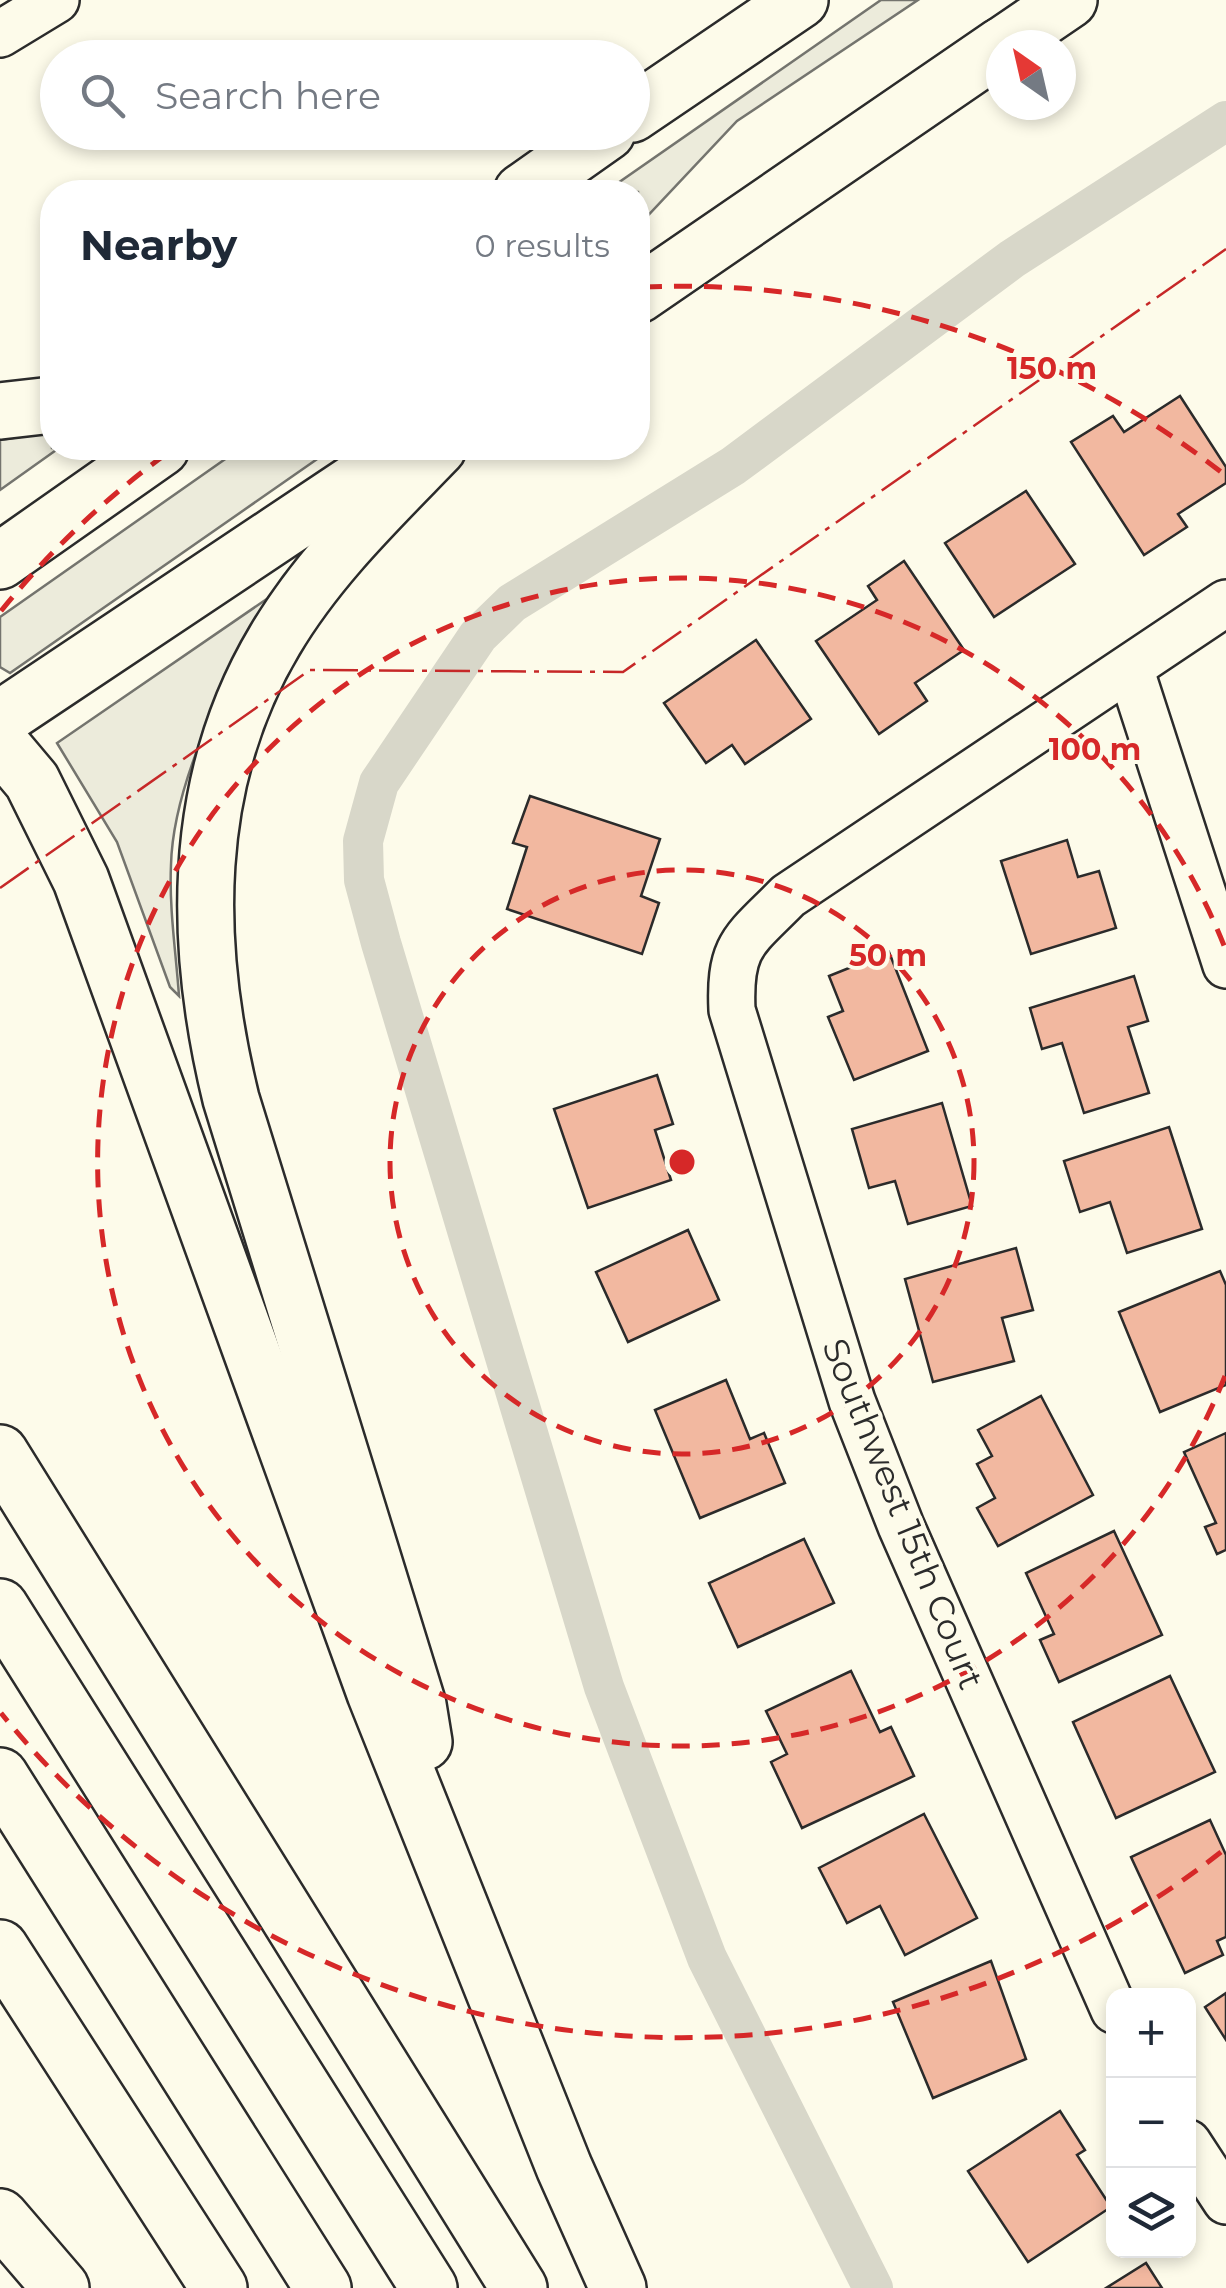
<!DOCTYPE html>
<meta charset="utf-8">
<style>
body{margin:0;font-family:Montserrat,sans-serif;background:#f6f6f7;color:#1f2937}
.controls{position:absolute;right:30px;bottom:30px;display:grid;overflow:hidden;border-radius:20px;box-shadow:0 5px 15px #0003}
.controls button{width:90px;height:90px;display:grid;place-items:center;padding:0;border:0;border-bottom:2px solid #e0e1e3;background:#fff;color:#1f2937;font:50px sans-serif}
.compass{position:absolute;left:986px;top:30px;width:90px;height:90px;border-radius:50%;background:#fff;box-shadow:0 5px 15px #0003;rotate:326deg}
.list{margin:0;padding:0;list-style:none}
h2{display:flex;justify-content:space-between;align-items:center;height:130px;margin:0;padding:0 40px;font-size:42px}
h2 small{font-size:32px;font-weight:400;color:#747a83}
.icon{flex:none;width:55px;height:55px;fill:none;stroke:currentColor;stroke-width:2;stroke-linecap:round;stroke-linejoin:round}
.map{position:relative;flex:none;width:1226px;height:2288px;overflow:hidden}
.search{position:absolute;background:#fff;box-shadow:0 5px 15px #0003;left:40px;top:40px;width:610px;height:110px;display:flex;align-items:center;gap:25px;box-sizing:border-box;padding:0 35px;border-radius:55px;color:#747a83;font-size:38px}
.panel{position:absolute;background:#fff;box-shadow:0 5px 15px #0003;left:40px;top:180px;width:610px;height:280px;border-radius:40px}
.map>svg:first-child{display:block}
.green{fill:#ecebdb;stroke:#74746e;stroke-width:2.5}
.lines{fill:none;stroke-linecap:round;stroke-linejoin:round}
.canal{stroke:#d8d7c9;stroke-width:40}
.building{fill:#f2b8a0;stroke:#2b2b2b;stroke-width:2.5}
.minor-casing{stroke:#2b2b2b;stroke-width:50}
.major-casing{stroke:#2b2b2b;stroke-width:60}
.highway-casing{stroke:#2b2b2b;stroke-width:60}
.minor{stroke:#fdfbea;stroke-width:45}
.major{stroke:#fdfbea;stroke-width:55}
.highway{stroke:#fdfbea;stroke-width:55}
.power{stroke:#c62828;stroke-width:2.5;stroke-dasharray:35 8 5 8;stroke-linecap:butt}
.ring{fill:none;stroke:#d62828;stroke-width:5;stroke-dasharray:18 12}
.labels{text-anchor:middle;stroke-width:8;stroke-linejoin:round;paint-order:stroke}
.street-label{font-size:35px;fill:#2b2b2b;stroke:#fdfbea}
.centre{fill:#d62828;stroke:#fdfbea;stroke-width:5}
.ring-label{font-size:30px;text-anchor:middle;font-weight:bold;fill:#d62828;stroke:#fdfbea;stroke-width:8;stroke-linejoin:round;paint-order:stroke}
</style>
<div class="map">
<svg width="1226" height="2288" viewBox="0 0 1226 2288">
<rect width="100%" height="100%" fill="#fdfbea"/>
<g class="green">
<path d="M881,0H918L737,121L638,226V192H605Z"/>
<path d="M52,432V448H59L0,490V440Z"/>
<path d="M241,448H333L10,673L0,667V617Z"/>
<path d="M274,594C232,666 173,780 171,865C169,908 176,953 179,996L170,987L117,842L57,743Z"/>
</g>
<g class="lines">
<path class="canal" d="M873,2288L707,1958L604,1687L381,943L364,880L363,841L379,783L478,636L512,603L733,466L1012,259L1226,121"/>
</g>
<g class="building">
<path d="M1180,396L1226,467V483L1178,514L1187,527L1144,555L1071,442L1113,416L1124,432Z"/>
<path d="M1026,491L1075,564L994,617L945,543Z"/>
<path d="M904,561L964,650L915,683L927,701L879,734L816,641L877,600L868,586Z"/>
<path d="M756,640L811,719L745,764L732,745L706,763L664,703Z"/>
<path d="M530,796L660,839L641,896L659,903L642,954L507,909L527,847L513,843Z"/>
<path d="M1067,840L1078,877L1099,871L1116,928L1031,954L1001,861Z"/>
<path d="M889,952L928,1051L854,1080L828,1017L843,1011L829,976Z"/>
<path d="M1134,976L1148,1021L1128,1027L1149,1093L1084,1113L1062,1043L1042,1049L1030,1008Z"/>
<path d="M657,1075L673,1124L655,1130L671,1180L588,1208L554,1109Z"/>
<path d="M942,1103L972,1206L908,1224L895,1181L869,1188L852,1129Z"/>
<path d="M1169,1127L1202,1229L1127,1253L1110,1202L1080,1212L1064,1161Z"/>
<path d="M688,1230L719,1300L628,1342L596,1272Z"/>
<path d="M1016,1248L1033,1310L1002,1318L1014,1361L933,1382L905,1279Z"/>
<path d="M1220,1271L1226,1285V1385L1160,1412L1119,1312Z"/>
<path d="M726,1380L750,1439L764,1433L785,1483L700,1518L655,1410Z"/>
<path d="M1041,1396L1093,1495L998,1546L977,1508L995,1498L977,1464L992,1456L978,1430Z"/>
<path d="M1226,1433V1550L1217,1554L1205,1527L1216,1523L1184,1452Z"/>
<path d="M1114,1531L1162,1635L1059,1682L1040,1640L1054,1634L1026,1573Z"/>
<path d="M804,1539L834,1603L738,1647L709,1583Z"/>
<path d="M851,1671L880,1732L891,1727L914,1776L802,1828L771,1762L787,1754L766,1711Z"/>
<path d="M1170,1676L1215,1772L1116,1818L1073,1722Z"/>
<path d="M924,1814L977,1918L905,1955L880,1906L847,1923L819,1868Z"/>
<path d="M1210,1820L1226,1855V1937L1217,1941L1223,1955L1185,1973L1131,1857Z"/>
<path d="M991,1961L1026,2059L933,2098L893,2002Z"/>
<path d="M1226,1993V2040L1205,2007Z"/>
<path d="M1060,2111L1085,2150L1077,2155L1111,2207L1028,2262L968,2171Z"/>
<path d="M1146,2263L1162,2288H1106Z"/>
</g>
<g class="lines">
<defs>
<g id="minor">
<path d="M0,34L56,0"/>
<path d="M1130,668L1226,965"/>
<path d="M1114,2010L901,1526L852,1401L732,1010C729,944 745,940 788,896L1226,603"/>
<path d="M1188,2143L1226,2201"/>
</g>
<g id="major">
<path d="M1003,45L1069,0"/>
<path d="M632,114L800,0"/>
<path d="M522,192L607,132"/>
<path d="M638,295L1001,46"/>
<path d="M0,561L161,448"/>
<path d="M0,719L406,448"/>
</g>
<g id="highway">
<path d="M0,411L52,405"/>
<path d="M0,743L32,781L81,880L375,1693L564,2167L618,2288"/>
<path d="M0,1453L519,2288"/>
<path d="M0,1607L429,2288"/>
<path d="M424,1742L418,1705L231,1099C193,944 190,782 275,640C318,567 380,508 438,448"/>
<path d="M0,1776L323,2288"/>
<path d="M0,1948L219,2288"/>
<path d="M0,2217L61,2288"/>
</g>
</defs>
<use href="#minor" class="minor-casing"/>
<use href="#major" class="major-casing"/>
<use href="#highway" class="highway-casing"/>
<use href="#minor" class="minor"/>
<use href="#major" class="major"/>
<use href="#highway" class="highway"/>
<path class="power" d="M0,888L310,670L623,672L1226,249"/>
</g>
<g class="ring">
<circle cx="682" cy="1162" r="292"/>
<path d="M1225 1376A584 584 0 1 1 1225 948"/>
<path d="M1221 1852A876 876 0 0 1 1 1713M1 611A876 876 0 0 1 173 449M644 287A876 876 0 0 1 1221 472"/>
</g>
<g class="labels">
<g class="street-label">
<text transform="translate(903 1514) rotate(68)" y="12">Southwest 15th Court</text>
</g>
</g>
<circle cx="682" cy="1162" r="15" class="centre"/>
<g class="ring-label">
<text x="1052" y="379">150 m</text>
<text x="1095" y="760">100 m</text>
<text x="888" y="966">50 m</text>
</g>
</svg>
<div class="controls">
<button>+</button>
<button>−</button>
<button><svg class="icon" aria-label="layers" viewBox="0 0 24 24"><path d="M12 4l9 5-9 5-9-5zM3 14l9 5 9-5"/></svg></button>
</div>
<svg class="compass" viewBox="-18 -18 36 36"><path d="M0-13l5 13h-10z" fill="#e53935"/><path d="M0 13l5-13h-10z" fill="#747a83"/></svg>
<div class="search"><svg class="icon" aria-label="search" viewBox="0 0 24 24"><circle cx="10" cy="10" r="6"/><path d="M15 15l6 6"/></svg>Search here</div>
<section class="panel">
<h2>Nearby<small>0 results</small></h2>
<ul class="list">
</ul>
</section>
</div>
